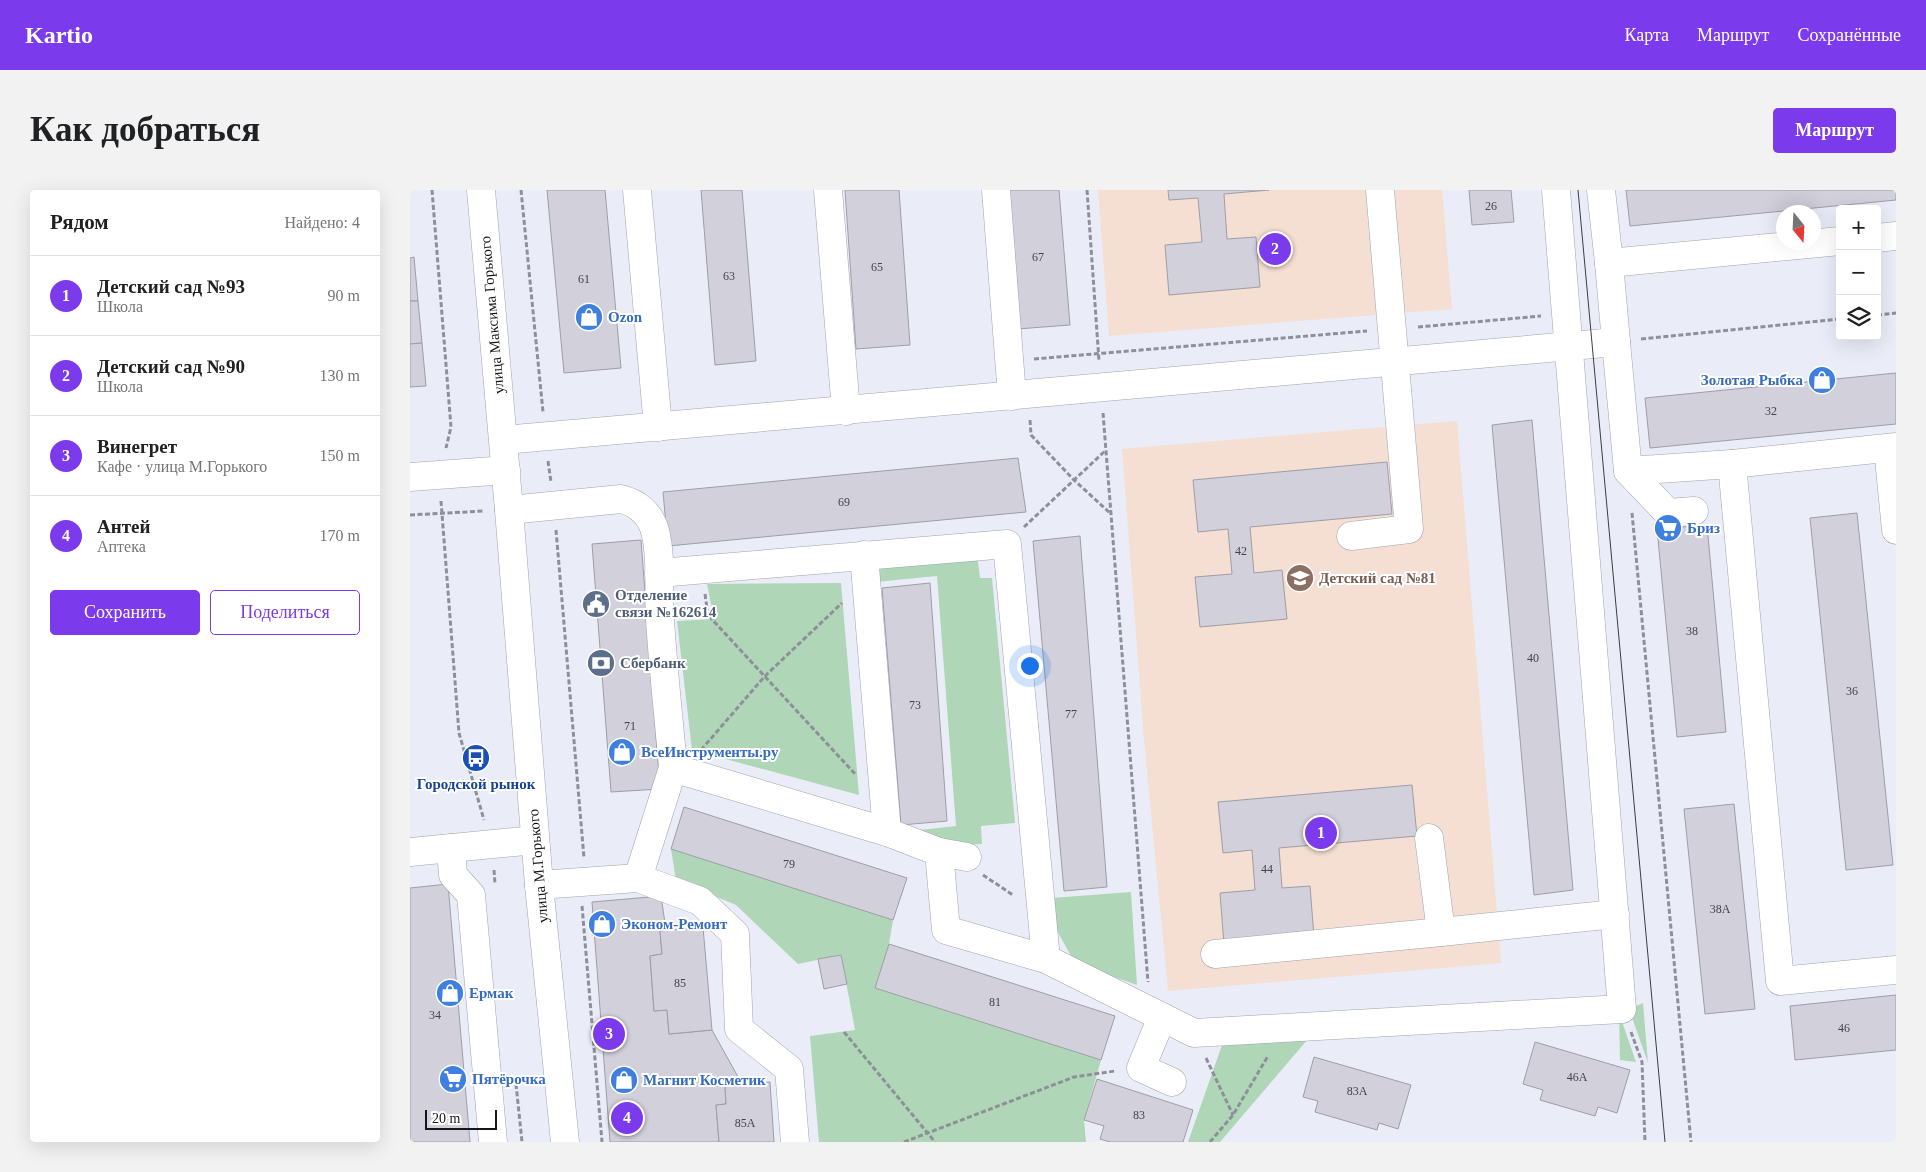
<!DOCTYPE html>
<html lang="ru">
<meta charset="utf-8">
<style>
body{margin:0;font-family:Georgia,serif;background:#f2f2f2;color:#202124}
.controls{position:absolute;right:15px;top:15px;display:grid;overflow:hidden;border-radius:5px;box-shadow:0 5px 20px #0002}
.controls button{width:45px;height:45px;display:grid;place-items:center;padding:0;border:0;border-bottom:1px solid #e0e0e0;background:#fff;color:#202124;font:25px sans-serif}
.compass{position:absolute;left:1366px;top:15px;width:45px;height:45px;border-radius:50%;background:#fff;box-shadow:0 5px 20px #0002;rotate:162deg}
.scale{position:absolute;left:15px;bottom:12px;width:72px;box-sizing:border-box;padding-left:5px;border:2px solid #141519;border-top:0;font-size:14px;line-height:18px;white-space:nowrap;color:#141519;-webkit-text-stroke:4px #fff;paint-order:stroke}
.you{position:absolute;left:619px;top:475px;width:18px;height:18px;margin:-12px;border:4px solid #fff;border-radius:50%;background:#1a73e8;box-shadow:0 0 0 8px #1a73e833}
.badge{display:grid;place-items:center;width:32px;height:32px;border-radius:50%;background:#7c3aed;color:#fff;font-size:16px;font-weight:700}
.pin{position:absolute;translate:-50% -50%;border:2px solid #fff;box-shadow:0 1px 5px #0006}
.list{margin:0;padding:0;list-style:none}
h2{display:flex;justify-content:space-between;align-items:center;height:65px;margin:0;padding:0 20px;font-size:21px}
h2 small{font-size:16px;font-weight:400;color:#757577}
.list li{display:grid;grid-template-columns:32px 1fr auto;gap:15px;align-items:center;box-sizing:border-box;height:80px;padding:0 20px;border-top:1px solid #e0e0e0}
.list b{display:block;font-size:19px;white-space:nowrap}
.list p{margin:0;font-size:16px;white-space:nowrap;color:#757577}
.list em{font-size:16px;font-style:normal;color:#757577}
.actions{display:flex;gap:10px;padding:15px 20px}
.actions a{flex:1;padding:11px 0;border:1px solid #7c3aed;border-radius:5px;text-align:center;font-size:18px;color:#7c3aed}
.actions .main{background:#7c3aed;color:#fff}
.icon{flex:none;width:28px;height:28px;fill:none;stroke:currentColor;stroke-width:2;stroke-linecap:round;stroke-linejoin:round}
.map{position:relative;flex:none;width:1486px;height:952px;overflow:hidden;border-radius:5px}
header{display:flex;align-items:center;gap:30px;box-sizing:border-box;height:70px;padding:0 25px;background:#7c3aed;color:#fff}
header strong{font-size:24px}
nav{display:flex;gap:28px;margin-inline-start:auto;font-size:18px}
.intro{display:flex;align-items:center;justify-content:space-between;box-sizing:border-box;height:120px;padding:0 30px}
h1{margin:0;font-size:35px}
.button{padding:12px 22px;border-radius:5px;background:#7c3aed;color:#fff;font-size:18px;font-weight:700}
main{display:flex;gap:30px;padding:0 30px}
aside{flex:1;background:#fff;border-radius:5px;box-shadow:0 5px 20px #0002}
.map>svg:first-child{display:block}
.education{fill:#f5ded2}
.green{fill:#afd6b7}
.building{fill:#d1d0db;stroke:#9e9da7}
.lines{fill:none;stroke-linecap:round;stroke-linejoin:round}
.minor-casing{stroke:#a1a3ad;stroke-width:29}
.path{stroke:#8d9098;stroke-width:3;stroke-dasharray:5 2.5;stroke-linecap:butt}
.minor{stroke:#fff;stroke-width:28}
.tram{stroke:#3c3d42;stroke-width:1}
.labels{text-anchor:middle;stroke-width:4;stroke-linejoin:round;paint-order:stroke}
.number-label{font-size:12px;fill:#43444a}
.street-label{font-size:15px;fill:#141519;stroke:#fff}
.shop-label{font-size:15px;font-weight:bold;fill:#366cbe;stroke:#fff;text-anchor:start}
.education-label{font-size:15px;font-weight:bold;fill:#785e54;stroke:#fff;text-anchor:start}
.service-label{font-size:15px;font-weight:bold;fill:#4e5e75;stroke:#fff;text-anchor:start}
.transit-label{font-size:15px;font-weight:bold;fill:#164399;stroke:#fff}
</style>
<header>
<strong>Kartio</strong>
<nav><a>Карта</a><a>Маршрут</a><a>Сохранённые</a></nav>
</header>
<div class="intro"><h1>Как добраться</h1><a class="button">Маршрут</a></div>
<main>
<aside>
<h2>Рядом<small>Найдено: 4</small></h2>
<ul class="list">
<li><span class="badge">1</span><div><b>Детский сад №93</b><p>Школа</p></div><em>90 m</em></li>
<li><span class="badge">2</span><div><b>Детский сад №90</b><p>Школа</p></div><em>130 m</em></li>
<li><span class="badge">3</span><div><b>Винегрет</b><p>Кафе · улица М.Горького</p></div><em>150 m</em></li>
<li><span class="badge">4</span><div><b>Антей</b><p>Аптека</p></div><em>170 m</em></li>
</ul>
<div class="actions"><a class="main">Сохранить</a><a>Поделиться</a></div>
</aside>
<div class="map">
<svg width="1486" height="952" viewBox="0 0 1486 952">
<rect width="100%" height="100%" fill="#eaedf8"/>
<g class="education">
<path d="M688,0H1032L1042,119L699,146Z"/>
<path d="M1047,231L1091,773L758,801L734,550L712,259Z"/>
</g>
<g class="green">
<path d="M567,363L570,388H582L605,633L571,636L572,654L532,655L501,641L546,636L527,386L466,392L465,379Z"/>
<path d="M431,393L449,605L282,560L267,431L304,429L297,394Z"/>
<path d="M261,659L483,730L479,754L465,798L691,870L674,930L676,952H409L400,846L445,840L431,765L388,774L326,715L266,690Z"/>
<path d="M721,702L727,795L665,773L646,739L642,708Z"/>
<path d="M1233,813L1238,873L1219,819Z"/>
<path d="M1209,823L1226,872L1210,870Z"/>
<path d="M898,849L810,952H778L812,855Z"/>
</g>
<g class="building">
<path d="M137,0H195L211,178L154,183Z"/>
<path d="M291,0H332L346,171L305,175Z"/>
<path d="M435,0H489L500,155L446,159Z"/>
<path d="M596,0H649L660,135L607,139Z"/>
<path d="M758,0H859L814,4L817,49L846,47L850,97L759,105L755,55L792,52L788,8L759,10Z"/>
<path d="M1059,0H1101L1104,32L1062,35Z"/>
<path d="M1216,0H1486V10L1220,36Z"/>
<path d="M4,67L8,111H0V68Z"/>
<path d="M0,111H8L12,153L0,154Z"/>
<path d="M12,153L16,196L0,197V154Z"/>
<path d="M1486,183V234L1240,258L1235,208Z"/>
<path d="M1122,230L1163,700L1124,705L1082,235Z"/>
<path d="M608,268L616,322L258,356L253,302Z"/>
<path d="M977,272L982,324L840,337L844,383L872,380L877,429L790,437L785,387L822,384L818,339L788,342L783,290Z"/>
<path d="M1447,323L1483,675L1436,680L1400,328Z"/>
<path d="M1297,335L1316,542L1267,547L1247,339Z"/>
<path d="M670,346L697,697L654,701L623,351Z"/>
<path d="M231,350L250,599L201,602L182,354Z"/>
<path d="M520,393L537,631L491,635L472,398Z"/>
<path d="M1002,595L1007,646L869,658L872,698L900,696L904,747L814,755L810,703L845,700L842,660L813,663L808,612Z"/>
<path d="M1324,614L1345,819L1295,824L1274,619Z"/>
<path d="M274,617L497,688L483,730L261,659Z"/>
<path d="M38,694L60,952H0V698Z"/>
<path d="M251,706L256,740L250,741L252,764L240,766L244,821L257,820L259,844L302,840L332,894L315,896L316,914L306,915L309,952H200L182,712Z"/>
<path d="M293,737L302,840L259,844L257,820L244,821L240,766L252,764L250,741Z"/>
<path d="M479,754L705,826L691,870L465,798Z"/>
<path d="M431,765L437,794L414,799L408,769Z"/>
<path d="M1486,805V860L1385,870L1380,816Z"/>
<path d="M1125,852L1220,880L1207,923L1188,917L1185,926L1130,910L1133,900L1113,894Z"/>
<path d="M904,867L1001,895L988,939L969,933L967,940L905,922L908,911L893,907Z"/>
<path d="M687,889L783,920L773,952H700L690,949L694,936L674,930Z"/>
<path d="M360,892L364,952H309L306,915L316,914L315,896Z"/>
</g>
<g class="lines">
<defs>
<g id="minor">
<path d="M71,0L99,320L129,695L155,952"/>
<path d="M227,0L248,237"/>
<path d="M418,0L436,221"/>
<path d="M586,0L602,206"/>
<path d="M1191,0L1199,73"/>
<path d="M1467,48L1486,46"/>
<path d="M1206,152L1218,281L1258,323L1284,321"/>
<path d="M94,250L1206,152L1199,73L1430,51"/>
<path d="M1478,258L1486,340"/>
<path d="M1322,274L1370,791L1486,780"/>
<path d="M1218,281L1322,274L1486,257"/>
<path d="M0,287L96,280"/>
<path d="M99,320L211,309C227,313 240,323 245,341C252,368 248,401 250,429C253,479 259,529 263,578L477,642L529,662L557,667"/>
<path d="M941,346L999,339L970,0"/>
<path d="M454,365L477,642"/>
<path d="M249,383L597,354L636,769"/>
<path d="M1019,648L1031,742L1205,724"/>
<path d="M41,658L43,685L61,705L83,952"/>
<path d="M0,662L125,650"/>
<path d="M529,662L536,740L636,769L784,843L1212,819L1146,0"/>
<path d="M228,688L263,578"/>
<path d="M129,695L228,688L290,711L325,744L329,839L379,879L385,952"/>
<path d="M805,764L1031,742"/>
<path d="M752,827L731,878L762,892"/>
</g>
</defs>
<use href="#minor" class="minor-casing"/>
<g class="path">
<path d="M22,0L41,237L36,258"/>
<path d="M111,0L133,222"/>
<path d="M677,0L689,171"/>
<path d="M1467,125L1486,123"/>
<path d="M1008,137L1131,126"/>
<path d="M1231,149L1430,129"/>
<path d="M624,169L957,141"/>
<path d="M693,223L738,792"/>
<path d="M620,230L621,245L664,290L700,323"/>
<path d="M138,271L141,292"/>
<path d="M31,311L49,543L74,630"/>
<path d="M1222,323L1281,952"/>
<path d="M0,325L74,321"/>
<path d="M614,337L695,261"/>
<path d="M146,340L174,668"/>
<path d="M295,404L298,425L446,585"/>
<path d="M291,560L355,486L432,413"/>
<path d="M84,680L85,694"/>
<path d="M573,685L603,705"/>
<path d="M172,716L192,952"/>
<path d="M434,842L525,952"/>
<path d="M1221,842L1232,872L1235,952"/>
<path d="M796,868L823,925"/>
<path d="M106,894L112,952"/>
<path d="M494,952L664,887L705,881"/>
<path d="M800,952L823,925L858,866"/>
</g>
<use href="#minor" class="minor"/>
<path class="tram" d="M1168,0L1255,952"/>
</g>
<defs>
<symbol id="shop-disc" viewBox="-11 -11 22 22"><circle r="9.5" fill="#3f7fe0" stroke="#fff"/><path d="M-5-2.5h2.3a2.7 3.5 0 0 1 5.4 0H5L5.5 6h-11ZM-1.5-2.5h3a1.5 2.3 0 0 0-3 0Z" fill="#fff"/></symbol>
<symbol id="supermarket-disc" viewBox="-11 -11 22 22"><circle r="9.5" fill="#3f7fe0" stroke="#fff"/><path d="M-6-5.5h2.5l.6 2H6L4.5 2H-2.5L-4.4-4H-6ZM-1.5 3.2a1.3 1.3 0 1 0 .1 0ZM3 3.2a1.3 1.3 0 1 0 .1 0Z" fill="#fff"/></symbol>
<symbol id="school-disc" viewBox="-11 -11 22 22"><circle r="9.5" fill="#8d6e63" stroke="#fff"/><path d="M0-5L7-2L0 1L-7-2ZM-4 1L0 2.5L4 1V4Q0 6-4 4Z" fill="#fff"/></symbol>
<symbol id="civic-disc" viewBox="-11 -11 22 22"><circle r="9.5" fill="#5c6f8a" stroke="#fff"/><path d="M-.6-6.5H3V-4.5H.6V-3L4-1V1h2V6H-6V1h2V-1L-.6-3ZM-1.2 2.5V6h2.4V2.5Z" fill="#fff"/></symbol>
<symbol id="bank-disc" viewBox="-11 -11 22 22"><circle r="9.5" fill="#5c6f8a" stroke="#fff"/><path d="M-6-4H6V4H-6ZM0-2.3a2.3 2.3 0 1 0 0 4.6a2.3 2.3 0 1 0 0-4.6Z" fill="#fff"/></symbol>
<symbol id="bus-disc" viewBox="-11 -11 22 22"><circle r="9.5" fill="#1a4fb4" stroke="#fff"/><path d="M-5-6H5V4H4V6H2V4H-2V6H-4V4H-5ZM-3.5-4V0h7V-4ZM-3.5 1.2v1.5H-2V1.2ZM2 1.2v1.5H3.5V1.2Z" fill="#fff"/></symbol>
</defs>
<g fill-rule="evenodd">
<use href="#shop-disc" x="163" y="111" width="32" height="32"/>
<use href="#shop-disc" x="1396" y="174" width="32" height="32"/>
<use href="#supermarket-disc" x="1242" y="322" width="32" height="32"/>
<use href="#school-disc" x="874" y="372" width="32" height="32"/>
<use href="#civic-disc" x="170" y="398" width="32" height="32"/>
<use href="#bank-disc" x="175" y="457" width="32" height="32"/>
<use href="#shop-disc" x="196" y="546" width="32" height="32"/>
<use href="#bus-disc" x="50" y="552" width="32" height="32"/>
<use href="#shop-disc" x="176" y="718" width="32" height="32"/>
<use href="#shop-disc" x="24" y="787" width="32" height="32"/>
<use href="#supermarket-disc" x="27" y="873" width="32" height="32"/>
<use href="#shop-disc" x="198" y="874" width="32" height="32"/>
</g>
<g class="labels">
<g class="number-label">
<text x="1081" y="20">26</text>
<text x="628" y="71">67</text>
<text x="467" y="81">65</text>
<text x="319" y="90">63</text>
<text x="174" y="93">61</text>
<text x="1361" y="225">32</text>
<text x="434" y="316">69</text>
<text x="831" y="365">42</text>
<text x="1282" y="445">38</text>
<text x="1123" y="472">40</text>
<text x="1442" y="505">36</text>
<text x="505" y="519">73</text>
<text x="661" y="528">77</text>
<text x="220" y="540">71</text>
<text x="379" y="678">79</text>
<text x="857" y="683">44</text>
<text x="1310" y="723">38А</text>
<text x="270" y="797">85</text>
<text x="585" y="816">81</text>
<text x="25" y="829">34</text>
<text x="1434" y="842">46</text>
<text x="1167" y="891">46А</text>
<text x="947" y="905">83А</text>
<text x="729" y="929">83</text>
<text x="335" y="937">85А</text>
</g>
<g class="street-label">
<text transform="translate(82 125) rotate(-95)" y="5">улица Максима Горького</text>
<text transform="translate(128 676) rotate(-95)" y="5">улица М.Горького</text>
</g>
<g class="shop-label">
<text x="198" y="132">Ozon</text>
<text x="1393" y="195" text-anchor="end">Золотая Рыбка</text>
<text x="1277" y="343">Бриз</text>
<text x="231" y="567">ВсеИнструменты.ру</text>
<text x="211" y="739">Эконом-Ремонт</text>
<text x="59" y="808">Ермак</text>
<text x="62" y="894">Пятёрочка</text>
<text x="233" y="895">Магнит Косметик</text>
</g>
<g class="education-label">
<text x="909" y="393">Детский сад №81</text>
</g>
<g class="service-label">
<text x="205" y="410">Отделение<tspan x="205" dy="17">связи №162614</tspan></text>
<text x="210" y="478">Сбербанк</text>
</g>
<g class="transit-label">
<text x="66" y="599">Городской рынок</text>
</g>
</g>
</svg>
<div class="controls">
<button>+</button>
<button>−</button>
<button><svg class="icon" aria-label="layers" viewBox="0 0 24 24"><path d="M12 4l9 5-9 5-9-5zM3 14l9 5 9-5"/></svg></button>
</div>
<svg class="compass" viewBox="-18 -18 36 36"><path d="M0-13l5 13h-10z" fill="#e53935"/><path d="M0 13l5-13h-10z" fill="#757577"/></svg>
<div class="scale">20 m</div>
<div class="you"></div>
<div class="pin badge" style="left:911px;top:643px">1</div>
<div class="pin badge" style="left:865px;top:59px">2</div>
<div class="pin badge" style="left:199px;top:844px">3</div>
<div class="pin badge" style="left:217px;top:928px">4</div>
</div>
</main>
